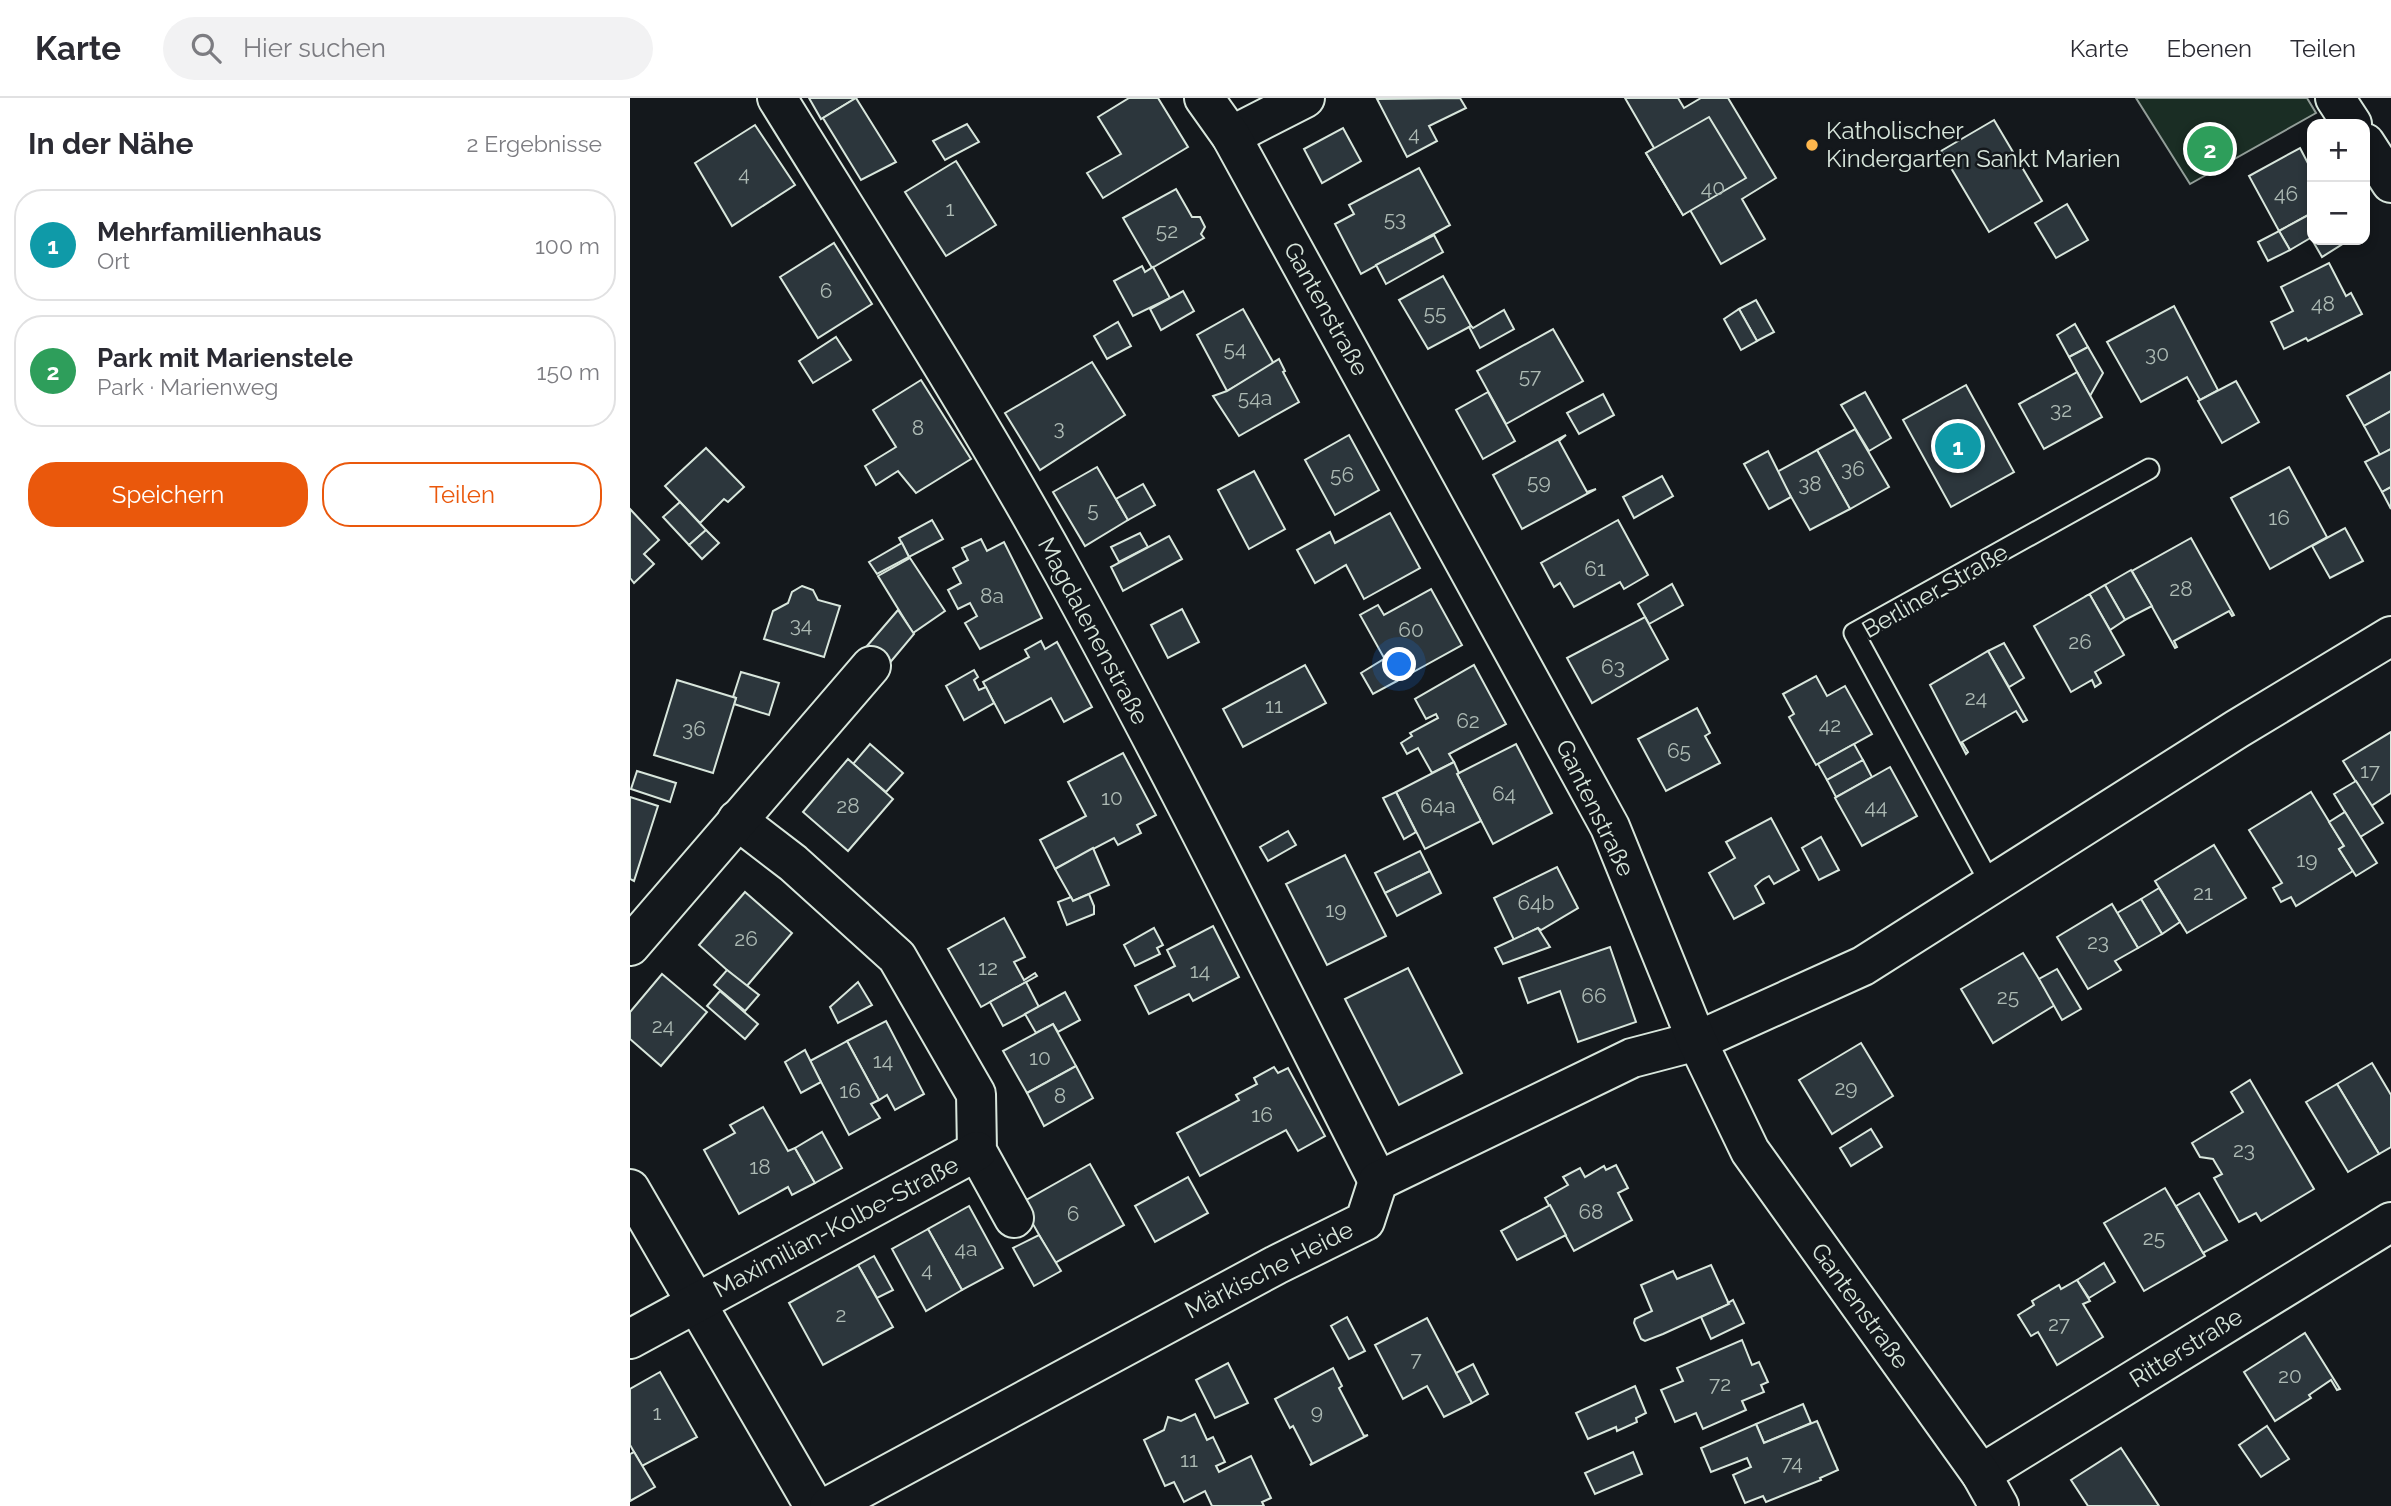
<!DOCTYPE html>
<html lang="de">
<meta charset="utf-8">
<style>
body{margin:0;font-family:Raleway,sans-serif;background:#f2f2f3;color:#2b2b33}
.controls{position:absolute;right:21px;top:21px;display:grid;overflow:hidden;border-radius:14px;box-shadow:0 4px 10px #0003}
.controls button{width:63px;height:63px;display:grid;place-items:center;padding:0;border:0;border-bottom:2px solid #e1e1e2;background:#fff;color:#2b2b33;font:35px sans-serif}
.you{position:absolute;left:770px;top:567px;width:24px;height:24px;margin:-18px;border:5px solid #fff;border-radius:50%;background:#1a73e8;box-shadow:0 0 0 10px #1a73e833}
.badge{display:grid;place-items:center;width:46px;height:46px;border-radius:50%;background:#ea580c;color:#fff;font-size:23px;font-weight:700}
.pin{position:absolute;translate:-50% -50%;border:4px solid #fff;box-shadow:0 2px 7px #0006}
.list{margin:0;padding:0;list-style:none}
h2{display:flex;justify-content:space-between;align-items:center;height:91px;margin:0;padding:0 28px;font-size:30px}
h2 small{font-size:23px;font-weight:400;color:#7c7c81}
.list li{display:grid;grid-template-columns:46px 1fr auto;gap:21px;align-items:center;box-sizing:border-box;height:112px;margin:0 14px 14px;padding:0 14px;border:2px solid #e1e1e2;border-radius:28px}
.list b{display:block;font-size:26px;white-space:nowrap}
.list p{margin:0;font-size:23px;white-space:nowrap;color:#7c7c81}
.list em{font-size:23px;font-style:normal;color:#7c7c81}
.actions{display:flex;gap:14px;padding:21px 28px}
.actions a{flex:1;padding:16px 0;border:2px solid #ea580c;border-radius:28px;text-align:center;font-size:24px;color:#ea580c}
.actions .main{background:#ea580c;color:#fff}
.icon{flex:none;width:38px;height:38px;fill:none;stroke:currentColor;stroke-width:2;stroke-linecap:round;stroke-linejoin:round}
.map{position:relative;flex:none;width:1761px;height:1408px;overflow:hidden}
header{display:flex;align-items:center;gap:42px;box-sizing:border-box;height:98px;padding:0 35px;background:#fff;border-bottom:2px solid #e1e1e2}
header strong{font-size:33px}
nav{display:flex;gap:38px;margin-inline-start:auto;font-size:24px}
.search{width:490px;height:63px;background:#f2f2f3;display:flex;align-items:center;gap:18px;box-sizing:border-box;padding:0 24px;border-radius:38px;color:#7c7c81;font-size:26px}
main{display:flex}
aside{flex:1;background:#fff}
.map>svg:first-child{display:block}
.green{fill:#1a2d24;stroke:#939e99;stroke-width:2}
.building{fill:#2c363c;stroke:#d8e6dc;stroke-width:2}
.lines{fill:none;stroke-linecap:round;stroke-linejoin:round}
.lane-casing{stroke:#d8e6dc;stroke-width:23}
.street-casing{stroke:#d8e6dc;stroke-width:42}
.secondary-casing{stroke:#d8e6dc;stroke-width:42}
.lane{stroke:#14181c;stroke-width:19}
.street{stroke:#14181c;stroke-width:38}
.secondary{stroke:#14181c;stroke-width:38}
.poi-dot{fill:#ffb74d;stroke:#14181c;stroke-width:2.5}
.labels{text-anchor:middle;stroke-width:5;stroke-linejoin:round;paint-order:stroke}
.number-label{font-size:21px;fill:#adbab4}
.poi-label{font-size:24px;fill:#d8e6dc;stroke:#14181c;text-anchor:start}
.street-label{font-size:24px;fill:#d8e6dc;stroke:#14181c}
</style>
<header>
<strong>Karte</strong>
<div class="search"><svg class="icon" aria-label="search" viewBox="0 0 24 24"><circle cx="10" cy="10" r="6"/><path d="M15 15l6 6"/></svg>Hier suchen</div>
<nav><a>Karte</a><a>Ebenen</a><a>Teilen</a></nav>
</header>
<main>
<aside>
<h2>In der Nähe<small>2 Ergebnisse</small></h2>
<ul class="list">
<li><span class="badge" style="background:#0f9aa8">1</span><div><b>Mehrfamilienhaus</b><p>Ort</p></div><em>100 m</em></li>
<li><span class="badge" style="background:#2e9e5b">2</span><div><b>Park mit Marienstele</b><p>Park · Marienweg</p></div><em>150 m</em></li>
</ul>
<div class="actions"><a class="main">Speichern</a><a>Teilen</a></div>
</aside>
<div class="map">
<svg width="1761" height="1408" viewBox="0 0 1761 1408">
<rect width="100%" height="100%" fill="#14181c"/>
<path class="green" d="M1506,0H1677L1686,15L1560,86Z"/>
<g class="building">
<path d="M179,0H226L191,21Z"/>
<path d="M226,0L266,64L231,82L193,20Z"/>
<path d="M499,0H528L558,49L473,100L457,75L491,56L468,19Z"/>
<path d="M830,0L836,10L799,28L807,43L777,59L747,1Z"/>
<path d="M995,0H1048L1054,10L1071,0H1098L1146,80L1112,101L1135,141L1091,166L1060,112L1053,117L1016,55L1024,50Z"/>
<path d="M1079,19L1116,80L1053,117L1016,55Z"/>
<path d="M1364,22L1412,103L1359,134L1311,53Z"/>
<path d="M337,26L349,44L315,62L303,43Z"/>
<path d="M125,27L165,87L102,128L65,65Z"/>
<path d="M713,30L731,63L692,85L674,51Z"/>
<path d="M1670,50L1682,73V115L1649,133L1619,78Z"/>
<path d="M326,63L366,127L316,158L275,94Z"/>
<path d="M789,70L820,127L731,176L705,126L724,116L719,107Z"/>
<path d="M546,91L562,119H570L575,129L571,136L574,140L522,170L493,120Z"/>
<path d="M1437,106L1458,142L1426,160L1405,125Z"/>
<path d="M1682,115V139L1660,152L1649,133Z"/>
<path d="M1649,133L1660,152L1638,163L1628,144Z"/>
<path d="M804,137L813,154L756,186L746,167Z"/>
<path d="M1682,139V142H1719L1692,159L1681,140Z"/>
<path d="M204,145L242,206L188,240L150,179Z"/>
<path d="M1699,165L1716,198L1721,195L1732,216L1678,243L1676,240L1654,251L1641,224L1663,213L1651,189Z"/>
<path d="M512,168L515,174L523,169L540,200L503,218L484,183Z"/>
<path d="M813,178L841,228L798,251L769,202Z"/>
<path d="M553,193L564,213L531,232L520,211Z"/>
<path d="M1126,202L1144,234L1127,243L1109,211Z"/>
<path d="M1544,208L1588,292L1570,302L1557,279L1511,304L1477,244Z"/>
<path d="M613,211L644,266L597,293L567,237Z"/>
<path d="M1109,211L1127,243L1111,252L1094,221Z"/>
<path d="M874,212L884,231L850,250L839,229L841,228L843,230Z"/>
<path d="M488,224L501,248L477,261L464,238Z"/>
<path d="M1445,226L1458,249L1439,259L1427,237Z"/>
<path d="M923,231L953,283L876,326L847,273Z"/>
<path d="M206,239L221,262L183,285L169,263Z"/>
<path d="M1458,249L1473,275L1460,298L1439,259Z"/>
<path d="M649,261L655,273L653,274L669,304L609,338L583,298L597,293Z"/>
<path d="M462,264L495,317L410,372L375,315Z"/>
<path d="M1447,274L1472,319L1414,351L1389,306Z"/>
<path d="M1761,274V313L1734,328L1717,298Z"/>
<path d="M291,282L341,361L286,395L268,373L246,387L235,368L266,349L243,312Z"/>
<path d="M1606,283L1629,324L1592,345L1568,303Z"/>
<path d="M1336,287L1384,374L1321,409L1273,322Z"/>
<path d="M858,294L885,343L853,361L826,312Z"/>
<path d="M1235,294L1261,340L1239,353L1211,307Z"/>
<path d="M973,296L984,317L949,336L937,315Z"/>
<path d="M1761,313V351L1750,357L1734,328Z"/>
<path d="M1225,331L1259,389L1220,411L1187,352Z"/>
<path d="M719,337L749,392L705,417L675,362Z"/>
<path d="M936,337L929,343L957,394L966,391L892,431L863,377Z"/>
<path d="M76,350L114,389L98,404L94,401L70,425L35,388Z"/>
<path d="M1761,351V389L1752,394L1735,364Z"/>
<path d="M1187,352L1220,411L1180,432L1147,374Z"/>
<path d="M1138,353L1161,399L1139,411L1114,366Z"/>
<path d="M467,369L498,422L455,448L423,394Z"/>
<path d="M1659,369L1697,439L1640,471L1601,400Z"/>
<path d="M624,373L655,431L619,451L588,392Z"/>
<path d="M1032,378L1043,398L1004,420L993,399Z"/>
<path d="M513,386L525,407L498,422L486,401Z"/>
<path d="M1761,389V411L1752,394Z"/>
<path d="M50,404L76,432L59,447L33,419Z"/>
<path d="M0,411L29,442L14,456L24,466L4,485L0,480Z"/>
<path d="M760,415L790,470L734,501L716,467L685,485L667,452L700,434L705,445Z"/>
<path d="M302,422L313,441L279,459L269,440Z"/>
<path d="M988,422L1018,477L994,491L990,484L944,509L930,485L924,489L911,465Z"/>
<path d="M1715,430L1733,463L1700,480L1682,448Z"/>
<path d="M76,432L89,445L72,461L59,447Z"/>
<path d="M510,435L518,449L489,464L481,449Z"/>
<path d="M539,438L552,461L493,493L481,469Z"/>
<path d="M1561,440L1604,517L1602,518L1599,513L1544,543L1547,549L1545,550L1502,473Z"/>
<path d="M351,441L357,453L374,444L412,520L350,551L335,525L347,518L340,505L328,511L318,492L331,485L323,470L338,462L332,450Z"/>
<path d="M272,445L279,459L247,476L239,464Z"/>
<path d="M280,460L315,513L283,535L248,478Z"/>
<path d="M1501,472L1522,508L1495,522L1475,487Z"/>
<path d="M1042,486L1053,507L1019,526L1008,506Z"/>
<path d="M1475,487L1495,522L1480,532L1460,497H1458Z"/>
<path d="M172,488L183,492L188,502L210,508L194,559L134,541L143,513L158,505L162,494Z"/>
<path d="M801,491L832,547L767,583L730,517L748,507L754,517Z"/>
<path d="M1458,497H1460L1494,557L1465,574L1471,585L1465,589L1462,582L1441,594L1404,528Z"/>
<path d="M552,511L569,544L538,560L521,527Z"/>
<path d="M268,512L284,536L258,567L237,548Z"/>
<path d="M1015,519L1038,561L962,605L937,560Z"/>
<path d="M411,543L415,551L427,544L462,609L434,624L421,600L375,625L353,584L399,559L395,552Z"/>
<path d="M1374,545L1394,580L1379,589L1358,553Z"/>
<path d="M1358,553L1397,622L1393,624L1386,613L1332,644L1338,654L1336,656L1300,587Z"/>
<path d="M754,561L767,583L743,596L731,575Z"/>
<path d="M675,567L696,605L613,649L593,611Z"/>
<path d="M844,567L876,626L819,656L824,664L802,675L788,650L777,656L771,645L782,638L780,635L808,620L806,616L796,621L785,601Z"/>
<path d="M344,572L348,579L344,582L349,592L356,589L364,605L334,622L316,588Z"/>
<path d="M111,574L149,585L139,617L104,606L106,600L103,599Z"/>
<path d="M1186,578L1197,598L1215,588L1242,636L1186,667L1159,619L1164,616L1153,596Z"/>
<path d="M47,582L106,600L83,675L24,657Z"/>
<path d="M1067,610L1080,635L1075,638L1090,665L1036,693L1008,641Z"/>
<path d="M1761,634V695L1741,708L1713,663Z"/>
<path d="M240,646L273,675L256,694L223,666Z"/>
<path d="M886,646L922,715L863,746L827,676Z"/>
<path d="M1224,646L1233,662L1197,682L1188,666Z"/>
<path d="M493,655L526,717L507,727L511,735L488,747L484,740L425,771L410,742L456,718L438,684Z"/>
<path d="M218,661L263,701L218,753L173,714Z"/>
<path d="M1233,662L1242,679L1206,699L1197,682Z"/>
<path d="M824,664L829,675L827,676L851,723L795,751L766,694Z"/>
<path d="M1260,669L1287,718L1232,748L1205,700Z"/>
<path d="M7,673L46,685L40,704L1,691Z"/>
<path d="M1726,683L1753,725L1730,739L1704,696Z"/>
<path d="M766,694L786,734L774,741L753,700Z"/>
<path d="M1681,694L1714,748L1709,751L1723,773L1666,808L1661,799L1651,804L1643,790L1652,785L1619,732Z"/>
<path d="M0,699L28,708L4,783L0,781Z"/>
<path d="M1715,714L1747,765L1726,778L1709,751L1714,748L1699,724Z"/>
<path d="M1141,720L1169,772L1144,786L1139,778L1132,782L1125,788L1134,805L1104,821L1079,775L1105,760L1096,744Z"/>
<path d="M658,733L666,747L638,763L630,749Z"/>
<path d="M1191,739L1209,772L1189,782L1172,750Z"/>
<path d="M1584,747L1616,800L1557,835L1525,783Z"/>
<path d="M463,750L479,787L443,803L425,771Z"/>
<path d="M790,753L800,773L755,795L745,775Z"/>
<path d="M715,757L756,838L697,867L656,786Z"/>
<path d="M927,769L948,810L911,832L908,830L884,842L864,800Z"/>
<path d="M800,773L811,795L767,818L755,795Z"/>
<path d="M1529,790L1550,824L1532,836L1511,801Z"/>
<path d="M115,794L162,835L116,889L69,847Z"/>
<path d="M459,796L464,808V816L437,827L428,804L441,799L443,803Z"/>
<path d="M1511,801L1532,836L1508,850L1487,815Z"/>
<path d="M1482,806L1508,850L1485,863L1491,872L1458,891L1427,839Z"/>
<path d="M374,820L395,859L384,864L394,882L405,875L407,878L351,909L318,851Z"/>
<path d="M583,828L609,879L563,903L559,896L519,916L505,888L545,868L537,852Z"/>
<path d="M524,830L533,847L527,850L530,856L505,868L494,847Z"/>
<path d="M908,830L920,849L873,866L865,850Z"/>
<path d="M980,849L1006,924L948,944L930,893L898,905L889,880Z"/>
<path d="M1393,855L1425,907L1363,945L1331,891Z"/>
<path d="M778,870L832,975L769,1007L715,901Z"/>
<path d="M1427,871L1451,911L1432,922L1409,881Z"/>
<path d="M97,872L129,897L115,913L84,887Z"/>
<path d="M32,876L77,914L31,968L0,941V914Z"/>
<path d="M228,884L242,907L208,925L200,909Z"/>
<path d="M396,884L409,909L373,928L360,904Z"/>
<path d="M90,893L128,926L115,941L77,908Z"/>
<path d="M435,894L450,922L428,934L423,926L406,935L395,916Z"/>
<path d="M256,923L294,996L265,1012L257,997L249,1002L217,943Z"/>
<path d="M423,926L446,968L397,995L373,953Z"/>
<path d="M217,943L249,1002L241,1006L250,1020L219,1037L180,963Z"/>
<path d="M1231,945L1263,998L1202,1036L1169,982Z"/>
<path d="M175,952L191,984L171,995L155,964Z"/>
<path d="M1742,965L1761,997V1049L1749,1056L1707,986Z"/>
<path d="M446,968L463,1000L414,1028L397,995Z"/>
<path d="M644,969L648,975L658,970L695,1038L668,1053L656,1032L570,1078L547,1035L609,1002L606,997L627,986L624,980Z"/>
<path d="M1620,982L1684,1091L1631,1123L1626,1115L1609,1124L1584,1080L1592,1076L1583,1061L1570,1059L1562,1045L1613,1014L1601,994Z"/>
<path d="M1707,986L1749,1056L1718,1074L1676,1004Z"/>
<path d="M133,1009L158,1053L165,1050L185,1085L162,1097L158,1089L109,1116L74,1052L105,1035L100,1027Z"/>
<path d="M1241,1031L1252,1049L1221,1068L1210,1050Z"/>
<path d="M192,1034L212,1070L185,1085L165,1050Z"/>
<path d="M460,1066L494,1127L425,1165L391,1105Z"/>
<path d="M986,1067L998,1090L988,1095L1002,1122L944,1153L915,1100L938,1087L933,1079L950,1070L955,1079L974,1068L976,1072Z"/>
<path d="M558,1079L578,1115L525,1144L505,1108Z"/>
<path d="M1535,1090L1575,1158L1514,1193L1474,1125Z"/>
<path d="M1569,1095L1597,1142L1573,1155L1546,1108Z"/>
<path d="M920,1107L936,1137L887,1162L871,1133Z"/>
<path d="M339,1108L373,1170L332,1192L298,1131Z"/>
<path d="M298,1131L332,1192L296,1213L262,1151Z"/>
<path d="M409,1137L431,1173L404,1188L383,1150Z"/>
<path d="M244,1158L263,1192L247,1200L228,1167Z"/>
<path d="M1474,1165L1485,1184L1459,1200L1447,1182Z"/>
<path d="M228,1167L263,1229L193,1267L159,1205Z"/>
<path d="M1081,1167L1099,1206L1033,1236L1015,1243L1011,1241L1004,1225L1005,1221L1022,1213L1011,1187L1043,1173L1047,1181Z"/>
<path d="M1447,1182L1460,1203L1453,1206L1473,1239L1427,1267L1408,1234L1401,1238L1388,1217L1404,1207L1402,1203L1429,1187L1431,1191Z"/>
<path d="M1103,1202L1114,1225L1081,1241L1071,1219L1099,1206L1098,1205Z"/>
<path d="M717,1219L735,1253L719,1261L701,1228Z"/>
<path d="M797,1220L842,1305L814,1319L797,1288L773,1301L745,1247Z"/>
<path d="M1675,1235L1710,1291L1707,1292L1701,1282L1679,1297L1681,1300L1645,1323L1614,1274Z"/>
<path d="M1112,1242L1122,1267L1129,1264L1138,1284L1131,1287L1134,1294L1112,1303L1116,1312L1073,1331L1066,1315L1045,1324L1031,1292L1053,1283L1047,1270Z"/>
<path d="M598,1265L618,1305L585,1320L566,1282Z"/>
<path d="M843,1266L858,1296L842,1305L826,1275Z"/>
<path d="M703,1270L712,1288L709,1290L734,1338L738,1337L680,1367L682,1365L663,1328L660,1330L645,1301Z"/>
<path d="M30,1274L67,1339L12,1368L0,1347V1291Z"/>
<path d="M1005,1288L1016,1315L1006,1320L1007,1324L987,1333L986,1329L958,1341L946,1315Z"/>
<path d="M1173,1306L1181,1325L1134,1345L1126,1326Z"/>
<path d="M565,1316L577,1342L583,1339L595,1364L586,1368L589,1374L621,1358L641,1400L632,1404L634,1408H582L575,1393L554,1404L544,1384L535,1388L514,1342L534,1332L538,1319L551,1323Z"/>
<path d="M1187,1323L1208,1372L1190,1380L1191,1382L1136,1404L1133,1398L1115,1405L1103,1377L1121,1369L1117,1360L1081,1374L1071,1350L1126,1326L1134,1345Z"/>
<path d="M1637,1328L1659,1361L1631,1379L1609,1347Z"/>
<path d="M1491,1350L1529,1408H1458L1441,1382Z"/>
<path d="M4,1354L25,1389L0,1403V1356Z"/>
<path d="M1003,1354L1012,1376L965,1396L955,1375Z"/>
</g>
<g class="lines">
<defs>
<path id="lane" d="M1360,785L1224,535L1519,371"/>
<g id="street">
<path d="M147,0C244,157 344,312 433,474C543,674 644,879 748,1083"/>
<path d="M1705,0L1722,26"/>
<path d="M601,38L675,0"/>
<path d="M1735,45L1761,85"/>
<path d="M107,722L163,765L267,859L346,996L347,1053L384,1120"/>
<path d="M0,848L241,568"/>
<path d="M0,1091L184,1408"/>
<path d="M0,1241L347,1053"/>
<path d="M1351,1376L1761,1124"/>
<path d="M199,1408L646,1167L735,1123L748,1083L1002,960L1067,943L1233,868L1607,631L1761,538"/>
</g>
<path id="secondary" d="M574,0L601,38L980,729L1067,943L1120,1053L1351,1376L1369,1408"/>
</defs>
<use href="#lane" class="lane-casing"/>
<use href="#street" class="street-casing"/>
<use href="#secondary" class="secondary-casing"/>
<use href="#lane" class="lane"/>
<use href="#street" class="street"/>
<use href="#secondary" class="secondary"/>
</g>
<circle class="poi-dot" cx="1182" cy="47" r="7"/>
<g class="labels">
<g class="number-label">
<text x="784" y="43">4</text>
<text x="114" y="83">4</text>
<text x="1083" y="97">40</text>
<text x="1656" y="103">46</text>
<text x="320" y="118">1</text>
<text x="765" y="128">53</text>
<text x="537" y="140">52</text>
<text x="196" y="200">6</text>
<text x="1693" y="213">48</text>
<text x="805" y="222">55</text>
<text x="605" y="258">54</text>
<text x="1527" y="263">30</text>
<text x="900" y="285">57</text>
<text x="625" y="307">54a</text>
<text x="1431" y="319">32</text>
<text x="288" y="337">8</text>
<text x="429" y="337">3</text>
<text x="1223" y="378">36</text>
<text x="712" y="384">56</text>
<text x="909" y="391">59</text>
<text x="1180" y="393">38</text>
<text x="463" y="419">5</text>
<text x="1649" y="427">16</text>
<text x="965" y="478">61</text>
<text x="1551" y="498">28</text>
<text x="362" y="505">8a</text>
<text x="171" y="534">34</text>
<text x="781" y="539">60</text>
<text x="1450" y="551">26</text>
<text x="983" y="576">63</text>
<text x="1346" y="607">24</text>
<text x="644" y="615">11</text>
<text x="838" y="630">62</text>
<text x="1200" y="634">42</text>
<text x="64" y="638">36</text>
<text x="1049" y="660">65</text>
<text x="1740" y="680">17</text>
<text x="874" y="703">64</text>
<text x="482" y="707">10</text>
<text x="218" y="715">28</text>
<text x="808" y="715">64a</text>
<text x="1246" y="716">44</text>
<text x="1677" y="769">19</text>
<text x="1573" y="802">21</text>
<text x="906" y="812">64b</text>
<text x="706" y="819">19</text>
<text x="116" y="848">26</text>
<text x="1468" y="851">23</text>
<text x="358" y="877">12</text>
<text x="570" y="880">14</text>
<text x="964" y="905">66</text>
<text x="1378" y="906">25</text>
<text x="33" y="935">24</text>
<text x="410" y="967">10</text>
<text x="253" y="970">14</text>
<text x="1216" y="997">29</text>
<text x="220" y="1000">16</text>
<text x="430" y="1005">8</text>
<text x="632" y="1024">16</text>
<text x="1614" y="1059">23</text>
<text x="130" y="1076">18</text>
<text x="961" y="1121">68</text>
<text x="443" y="1123">6</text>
<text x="1524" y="1147">25</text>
<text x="336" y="1158">4a</text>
<text x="297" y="1179">4</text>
<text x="211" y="1224">2</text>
<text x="1429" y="1233">27</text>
<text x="786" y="1268">7</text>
<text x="1660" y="1285">20</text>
<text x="1090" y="1293">72</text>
<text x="687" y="1321">9</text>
<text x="27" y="1322">1</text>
<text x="559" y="1369">11</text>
<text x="1162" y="1372">74</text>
</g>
<g class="poi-label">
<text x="1196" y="41">Katholischer<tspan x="1196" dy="28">Kindergarten Sankt Marien</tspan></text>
</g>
<g class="street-label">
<text transform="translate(696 211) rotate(61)" y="8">Gantenstraße</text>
<text transform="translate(1305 493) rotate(-30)" y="8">Berliner Straße</text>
<text transform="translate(463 533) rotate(62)" y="8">Magdalenenstraße</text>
<text transform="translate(965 710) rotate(64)" y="8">Gantenstraße</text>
<text transform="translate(206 1129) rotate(-28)" y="8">Maximilian-Kolbe-Straße</text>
<text transform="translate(639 1172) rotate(-27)" y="8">Märkische Heide</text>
<text transform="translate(1230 1208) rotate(54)" y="8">Gantenstraße</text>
<text transform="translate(1556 1250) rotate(-32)" y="8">Ritterstraße</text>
</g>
</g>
</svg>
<div class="controls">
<button>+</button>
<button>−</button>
</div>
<div class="you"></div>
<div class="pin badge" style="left:1328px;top:348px;background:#0f9aa8">1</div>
<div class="pin badge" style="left:1580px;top:51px;background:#2e9e5b">2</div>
</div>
</main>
